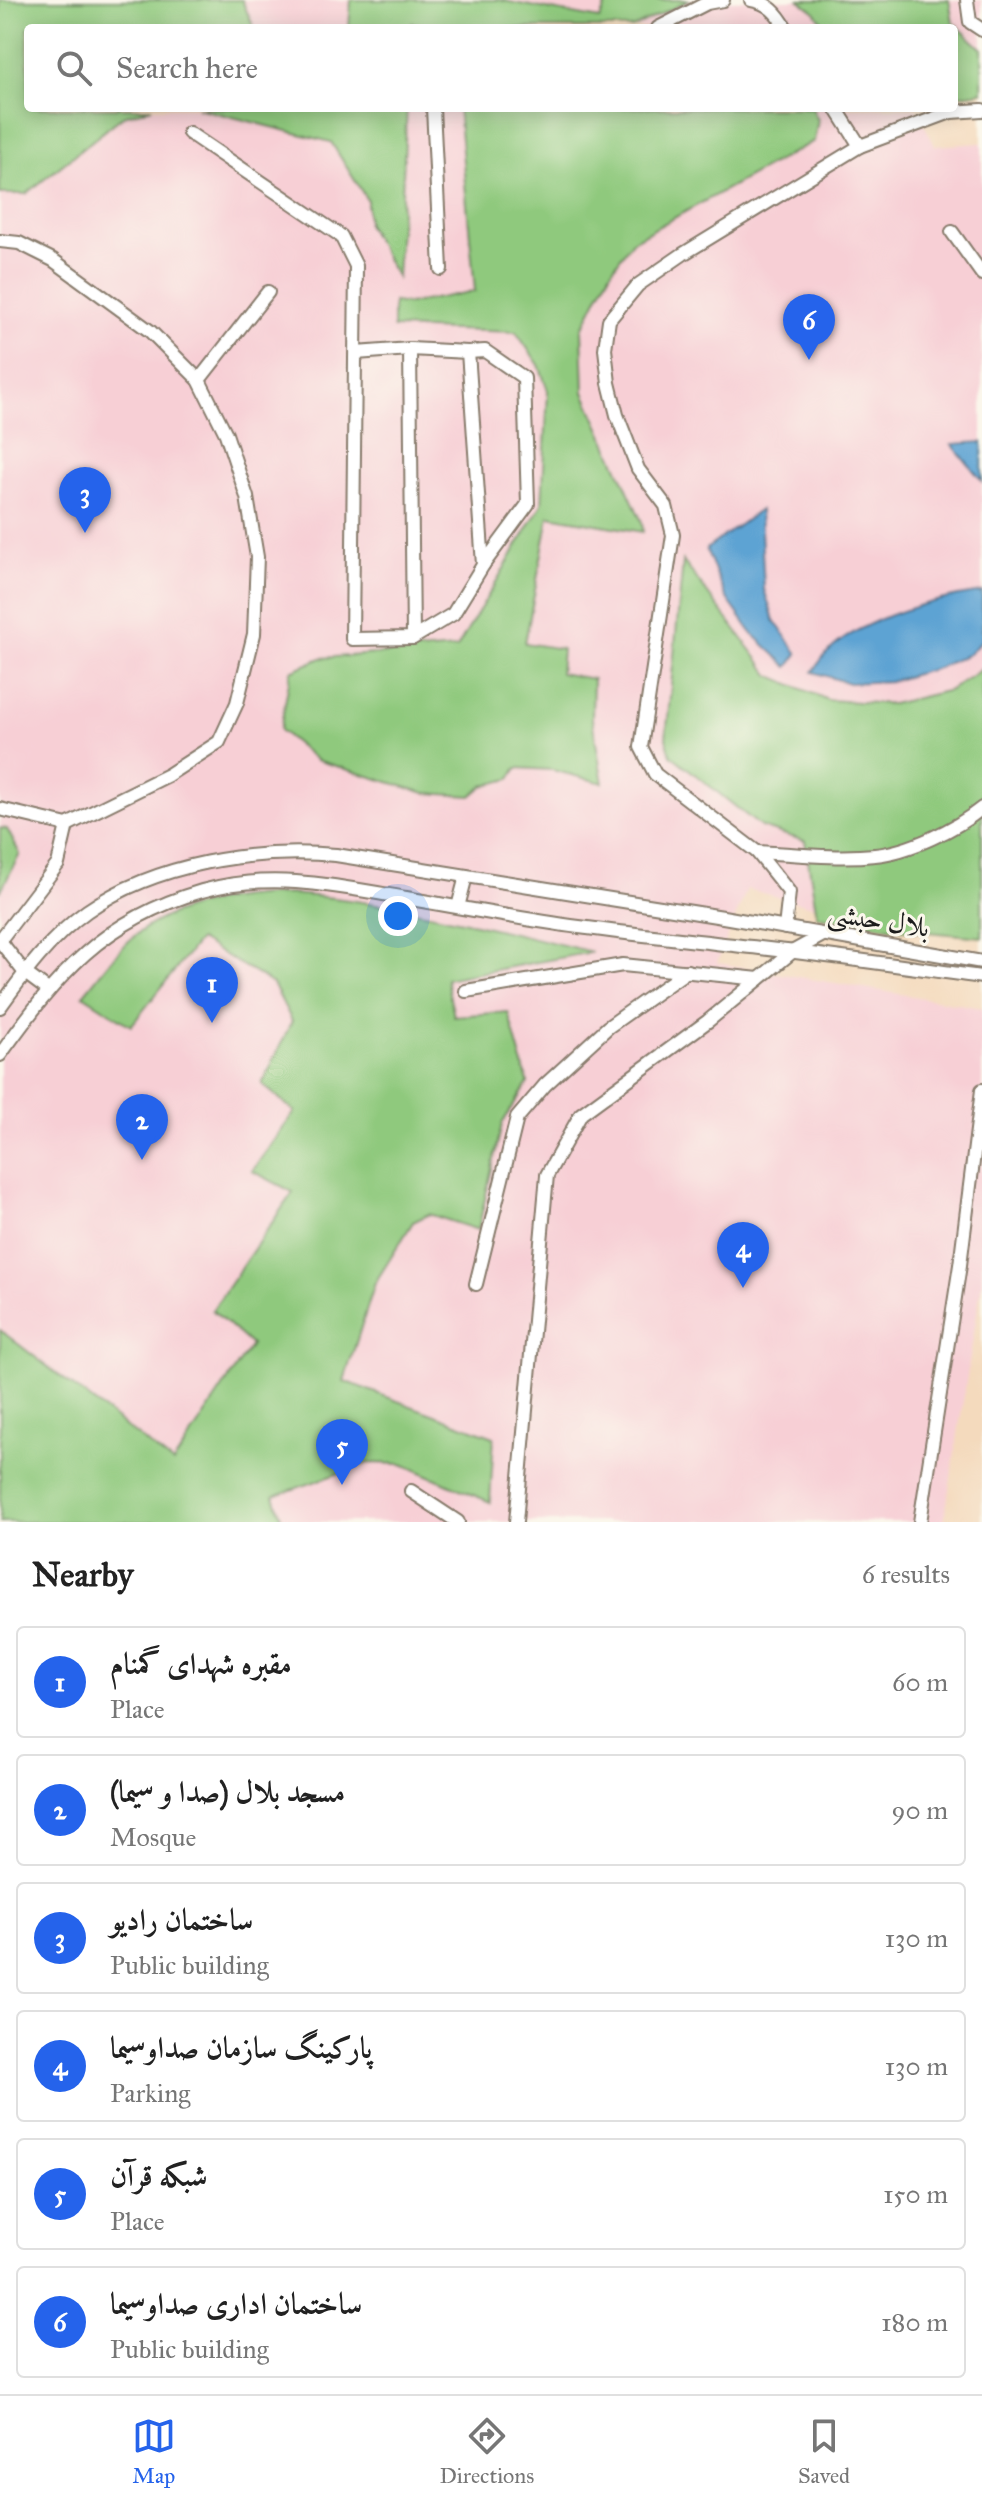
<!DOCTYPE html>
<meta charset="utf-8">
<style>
body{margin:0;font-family:"IM FELL Great Primer",Amiri,serif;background:#f6f6f6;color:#222}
.you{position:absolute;left:398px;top:916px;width:28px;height:28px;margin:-20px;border:6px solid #fff;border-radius:50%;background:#1a73e8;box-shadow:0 0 0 12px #1a73e833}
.badge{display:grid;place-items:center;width:52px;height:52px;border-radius:50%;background:#2563eb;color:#fff;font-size:26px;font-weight:700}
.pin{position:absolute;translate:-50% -66px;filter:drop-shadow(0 2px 4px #0008)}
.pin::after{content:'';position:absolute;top:42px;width:28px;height:24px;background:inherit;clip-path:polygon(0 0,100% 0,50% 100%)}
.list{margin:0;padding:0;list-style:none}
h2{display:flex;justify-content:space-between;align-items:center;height:104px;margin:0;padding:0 32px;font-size:34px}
h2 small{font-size:26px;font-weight:400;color:#767676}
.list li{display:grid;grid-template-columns:52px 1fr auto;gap:24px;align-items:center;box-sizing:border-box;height:112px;margin:0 16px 16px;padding:0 16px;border:2px solid #e0e0e0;border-radius:8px}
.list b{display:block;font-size:30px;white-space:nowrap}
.list p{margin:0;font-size:26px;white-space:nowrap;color:#767676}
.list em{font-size:26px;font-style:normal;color:#767676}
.icon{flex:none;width:44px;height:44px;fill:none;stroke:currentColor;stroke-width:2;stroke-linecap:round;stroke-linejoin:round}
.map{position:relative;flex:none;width:982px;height:1522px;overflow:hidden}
.search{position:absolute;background:#fff;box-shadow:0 4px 20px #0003;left:24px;right:24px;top:24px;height:88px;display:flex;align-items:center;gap:20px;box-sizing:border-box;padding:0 28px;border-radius:8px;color:#767676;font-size:30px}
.sheet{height:872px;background:#fff}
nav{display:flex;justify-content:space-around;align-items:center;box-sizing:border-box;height:112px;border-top:2px solid #e0e0e0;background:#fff;font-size:22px;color:#767676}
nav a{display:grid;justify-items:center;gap:4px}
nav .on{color:#2563eb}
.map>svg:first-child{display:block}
.built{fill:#f7cfd5}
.green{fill:#8fc97d;stroke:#56724c;stroke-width:2}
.water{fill:#5da3d3;stroke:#3c6078;stroke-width:2}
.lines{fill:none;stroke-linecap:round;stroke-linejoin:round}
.service-casing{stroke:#887b6c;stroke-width:16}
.service{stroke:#fff;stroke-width:12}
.labels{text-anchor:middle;stroke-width:6;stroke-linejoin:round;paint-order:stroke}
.street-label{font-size:28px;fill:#1c1c1c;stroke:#fbf7ec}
</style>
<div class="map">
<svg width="982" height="1522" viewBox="0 0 982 1522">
<rect width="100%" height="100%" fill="#fbf7ec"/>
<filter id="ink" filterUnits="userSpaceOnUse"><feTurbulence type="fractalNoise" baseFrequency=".0125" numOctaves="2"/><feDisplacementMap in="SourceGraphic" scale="16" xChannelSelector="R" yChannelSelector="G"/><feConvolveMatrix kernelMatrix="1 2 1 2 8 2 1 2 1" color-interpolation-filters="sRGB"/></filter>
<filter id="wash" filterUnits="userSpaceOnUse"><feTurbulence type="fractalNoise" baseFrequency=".006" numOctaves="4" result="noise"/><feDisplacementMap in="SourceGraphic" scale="32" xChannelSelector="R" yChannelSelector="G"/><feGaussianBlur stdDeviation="1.8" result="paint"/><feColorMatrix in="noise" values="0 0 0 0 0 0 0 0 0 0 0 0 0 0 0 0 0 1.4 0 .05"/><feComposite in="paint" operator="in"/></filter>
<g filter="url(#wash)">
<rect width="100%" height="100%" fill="#f4dabd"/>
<path class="built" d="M0,0H982V87L954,28H28V108H916L935,146L982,143V918L905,930L747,889L717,963L982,1008V1281L944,1522H0Z"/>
<g class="green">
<path d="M0,0H242L254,28H28V108H152L123,116L26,194H0Z"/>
<path d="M351,0H499L600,19L608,0H690L633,28H446L412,23V28H349Z"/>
<path d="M799,0H949L953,22L982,49V92L954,96V28H827L815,12Z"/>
<path d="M197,108H407L397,278L367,224V200L331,142Z"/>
<path d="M458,108H812L818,120L814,141L632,241L610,273L582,329L584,392L642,522L643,532L549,516L525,643L562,649L560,673L593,679L592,719L603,783L552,770L517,768L510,779L483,786L471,796L425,793L316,760L280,730L291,671L321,658L457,648L542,504L548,391L539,365L516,332L393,328V302L408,304L475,291Z"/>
<path d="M683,561L771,676L828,700L892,704L950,690L982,669V937L905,930L817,916L805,841L761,827L671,755L666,738Z"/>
<path d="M0,828L7,829L20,854L0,892Z"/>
<path d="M291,894C393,901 493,928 592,952L446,979L454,1016L508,1012L528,1083L502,1124L478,1230L429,1214L413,1222L375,1283L344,1381L494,1437L490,1502L402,1464L368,1463L274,1496L283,1522H0V1330L173,1463L251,1345L212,1310L293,1192L252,1171L295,1112L262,1084L292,1021L273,984L199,940L131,1026L83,995C99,976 114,954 132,938C173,902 240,895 291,894Z"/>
</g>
<g class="water">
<path d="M982,442V481L952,444Z"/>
<path d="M760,510L764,589L774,620L798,654L788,667L751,632L726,597L706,549Z"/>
<path d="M982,592V640L969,654L937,668L892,681L849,683L813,672C818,665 822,657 828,652C864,617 934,599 982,592Z"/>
</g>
</g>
<g filter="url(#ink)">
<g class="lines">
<defs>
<g id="service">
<path d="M751,0C768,2 778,14 786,28"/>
<path d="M967,0L970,22L982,30"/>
<path d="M658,28L707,3L723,0"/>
<path d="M433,108L441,269"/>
<path d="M836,108L860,146L951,112L982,110"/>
<path d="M189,133L341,236L356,266L352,639L413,638L410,349L356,353"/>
<path d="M952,232L982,274"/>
<path d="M0,241L19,243L53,260L150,331L199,380L226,434L247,497L257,557L254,634L237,703L219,742L168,775L67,825L0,809"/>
<path d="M410,349L468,352L483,565L453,614L413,638"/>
<path d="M468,352L485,351L524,378L528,504L483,565"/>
<path d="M199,380L268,292"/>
<path d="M757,852C796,854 836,859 875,855C909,852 956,829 982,808"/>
<path d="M458,907L466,876"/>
<path d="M785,928L789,892L757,852L655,774L641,747L673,535L666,506L638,469L617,415L609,383L605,349L609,320L638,285L683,254L860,146"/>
<path d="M0,940L58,864L67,825"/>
<path d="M0,941L25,973L48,990"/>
<path d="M466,991L623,965L759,979"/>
<path d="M0,1007C25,972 52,936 87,911C156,863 255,848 336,855L723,917L982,962"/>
<path d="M0,1055C58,974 102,920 202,891C269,871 338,886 406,898C463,908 521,919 579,927C639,935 700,941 760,948C834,956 908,967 982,977"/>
<path d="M476,1284L517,1118L545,1085L608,1027L687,971"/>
<path d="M411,1491L458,1522"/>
<path d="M516,1522L547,1175L581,1114L708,1021L792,952L823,935"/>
<path d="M920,1522L960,1265L982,1090"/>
</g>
</defs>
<use href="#service" class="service-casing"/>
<use href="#service" class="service"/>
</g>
</g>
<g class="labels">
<g class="street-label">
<text transform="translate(879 919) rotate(9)" y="10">بلال حبشی</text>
</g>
</g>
</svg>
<div class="you"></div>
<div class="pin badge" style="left:212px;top:1023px">1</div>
<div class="pin badge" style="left:142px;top:1160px">2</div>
<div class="pin badge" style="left:85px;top:533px">3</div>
<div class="pin badge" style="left:743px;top:1288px">4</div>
<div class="pin badge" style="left:342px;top:1485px">5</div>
<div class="pin badge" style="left:809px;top:360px">6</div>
<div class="search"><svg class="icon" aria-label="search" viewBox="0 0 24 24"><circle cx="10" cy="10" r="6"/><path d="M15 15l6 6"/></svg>Search here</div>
</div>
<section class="sheet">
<h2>Nearby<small>6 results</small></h2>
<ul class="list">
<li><span class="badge">1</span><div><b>مقبره شهدای گمنام</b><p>Place</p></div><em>60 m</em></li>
<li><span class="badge">2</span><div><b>مسجد بلال (صدا و سیما)</b><p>Mosque</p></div><em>90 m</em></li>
<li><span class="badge">3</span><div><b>ساختمان رادیو</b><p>Public building</p></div><em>130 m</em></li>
<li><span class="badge">4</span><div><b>پارکینگ سازمان صداوسیما</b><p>Parking</p></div><em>130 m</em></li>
<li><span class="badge">5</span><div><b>شبکه قرآن</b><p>Place</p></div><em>150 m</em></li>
<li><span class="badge">6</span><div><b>ساختمان اداری صداوسیما</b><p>Public building</p></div><em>180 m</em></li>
</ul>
</section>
<nav>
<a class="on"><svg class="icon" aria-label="map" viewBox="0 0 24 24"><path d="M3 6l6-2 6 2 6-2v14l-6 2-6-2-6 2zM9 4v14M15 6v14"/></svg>Map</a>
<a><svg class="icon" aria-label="directions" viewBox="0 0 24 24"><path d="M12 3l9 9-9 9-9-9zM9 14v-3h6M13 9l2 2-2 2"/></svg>Directions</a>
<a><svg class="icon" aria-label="saved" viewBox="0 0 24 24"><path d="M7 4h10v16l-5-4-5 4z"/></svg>Saved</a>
</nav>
